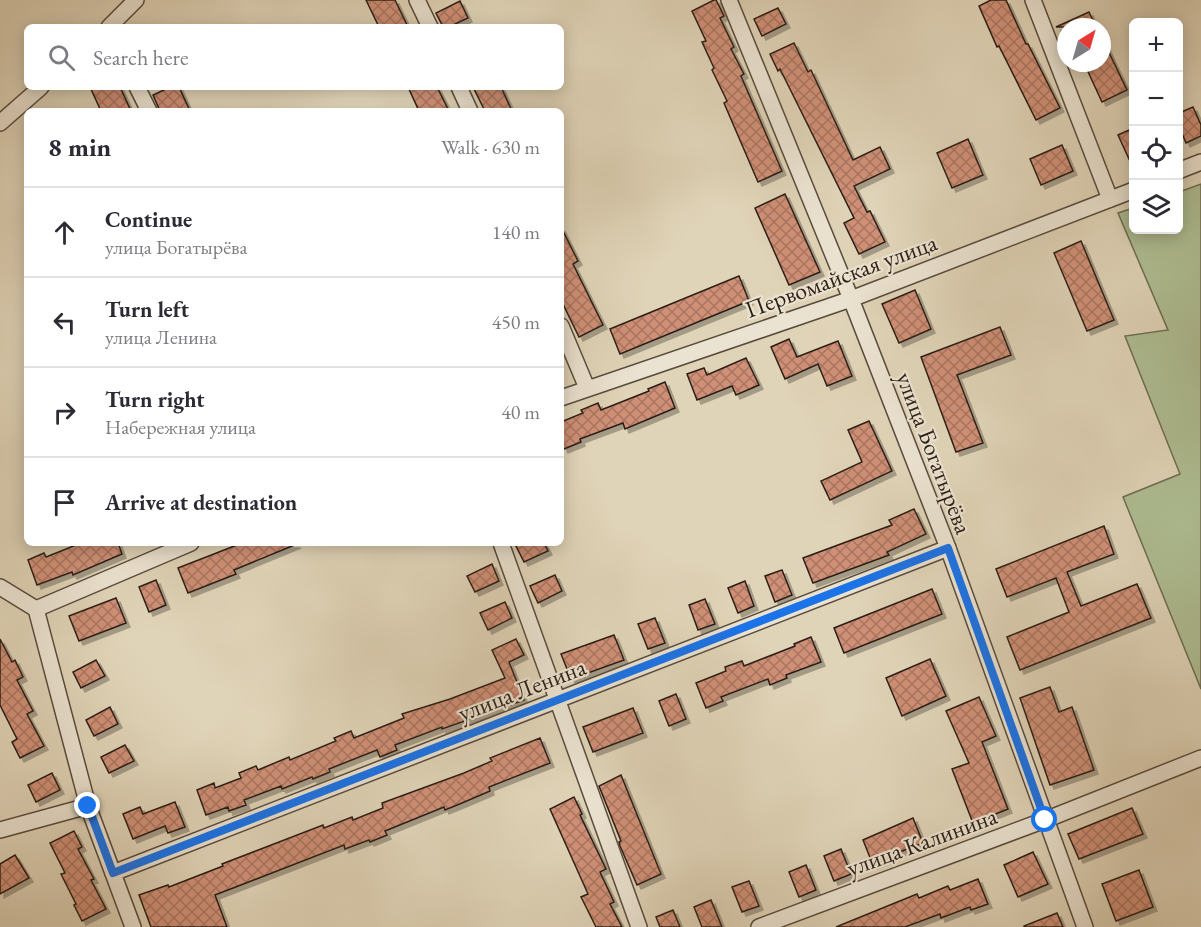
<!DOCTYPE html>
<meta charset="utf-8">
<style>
body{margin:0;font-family:"EB Garamond",serif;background:#f2f2f3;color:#2b2b33}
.controls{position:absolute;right:18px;top:18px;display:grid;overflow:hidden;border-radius:9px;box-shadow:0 3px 15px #0003}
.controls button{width:54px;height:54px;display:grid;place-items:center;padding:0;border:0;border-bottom:2px solid #e1e1e2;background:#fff;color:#2b2b33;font:30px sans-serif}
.compass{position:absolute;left:1057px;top:18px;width:54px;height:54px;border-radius:50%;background:#fff;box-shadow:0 3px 15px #0003;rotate:37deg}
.stop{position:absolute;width:18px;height:18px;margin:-14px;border:4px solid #1a73e8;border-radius:50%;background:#fff}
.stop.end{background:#1a73e8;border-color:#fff;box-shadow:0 2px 6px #0008}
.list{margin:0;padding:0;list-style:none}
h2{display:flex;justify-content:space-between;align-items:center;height:78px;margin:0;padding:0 24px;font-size:26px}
h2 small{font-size:20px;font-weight:400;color:#7c7c81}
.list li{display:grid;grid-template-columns:39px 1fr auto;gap:18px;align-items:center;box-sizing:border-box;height:90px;padding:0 24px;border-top:2px solid #e1e1e2}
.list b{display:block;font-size:22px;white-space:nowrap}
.list p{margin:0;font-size:20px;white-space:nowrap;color:#7c7c81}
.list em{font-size:20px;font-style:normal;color:#7c7c81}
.icon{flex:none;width:33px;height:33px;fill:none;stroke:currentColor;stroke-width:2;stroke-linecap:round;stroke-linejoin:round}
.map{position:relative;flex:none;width:1201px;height:927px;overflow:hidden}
.search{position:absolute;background:#fff;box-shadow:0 3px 15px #0003;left:24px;top:24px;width:540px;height:66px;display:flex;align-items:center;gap:15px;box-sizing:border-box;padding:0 21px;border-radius:9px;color:#7c7c81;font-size:22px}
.panel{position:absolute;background:#fff;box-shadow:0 3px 15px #0003;left:24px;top:108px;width:540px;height:438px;border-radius:9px}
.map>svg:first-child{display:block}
.park{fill:#aebd92;stroke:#6d6e54;stroke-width:1.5}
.building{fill:url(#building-cross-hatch);stroke:#2c1f16;stroke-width:1.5;filter:url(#shadow)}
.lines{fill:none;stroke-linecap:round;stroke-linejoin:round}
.street-casing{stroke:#594c3e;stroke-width:18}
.street{stroke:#ebe3d1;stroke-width:15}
.route{stroke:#1a73e8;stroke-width:8}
.labels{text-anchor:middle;stroke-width:4.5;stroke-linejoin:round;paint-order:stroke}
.street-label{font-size:24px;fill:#2c1f16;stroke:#ebe3d1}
</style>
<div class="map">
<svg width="1201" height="927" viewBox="0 0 1201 927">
<defs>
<pattern id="building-cross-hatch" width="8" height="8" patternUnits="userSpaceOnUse" patternTransform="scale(1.5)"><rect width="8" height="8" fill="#d09077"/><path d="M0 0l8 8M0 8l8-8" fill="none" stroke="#a97561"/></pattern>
<filter id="shadow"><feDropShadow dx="4" dy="4" stdDeviation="0" flood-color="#0004"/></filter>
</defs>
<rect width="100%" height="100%" fill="#e0d4b8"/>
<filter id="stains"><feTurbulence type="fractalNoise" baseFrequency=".00333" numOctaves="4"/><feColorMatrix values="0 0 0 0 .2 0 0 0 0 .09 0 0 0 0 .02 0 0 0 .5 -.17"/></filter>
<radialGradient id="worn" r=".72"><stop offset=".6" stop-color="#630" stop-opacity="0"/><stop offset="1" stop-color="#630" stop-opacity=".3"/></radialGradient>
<path class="park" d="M1201,184V689L1123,497L1180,474L1125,336L1168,330L1118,213L1133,208L1134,230H1178L1179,192Z"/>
<g class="building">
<path d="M366,0H395L408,27H379Z"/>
<path d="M714,0H716L724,16L720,18L734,47L731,49L744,74L741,76L782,171L758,182L724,103L727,101L712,70L714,68L702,42L706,41L692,11Z"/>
<path d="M991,0H1006L1026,44H1028L1060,108L1036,120L999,46L997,47L979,6Z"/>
<path d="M460,1L468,18L449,27H443L436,13Z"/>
<path d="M778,8L786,24L762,36L754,19Z"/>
<path d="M1089,12L1096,27H1056Z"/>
<path d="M1102,38L1127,90L1102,102L1084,63H1102Z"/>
<path d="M794,43L808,72L811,70L853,160L880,147L890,169L854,186L867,212L870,211L885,242L859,254L844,223L854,218L780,69L778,71L770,54Z"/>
<path d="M90,87H120L131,111H101Z"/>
<path d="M170,87H179L190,111H160L153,95Z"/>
<path d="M408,87H437L449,111H419Z"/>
<path d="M473,87H501L512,111H485Z"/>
<path d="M1193,107L1201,125V136L1186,143L1179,126V113Z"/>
<path d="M1134,128V170L1118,135Z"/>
<path d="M968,139L983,175L952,188L937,153Z"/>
<path d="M1062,145L1073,171L1041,185L1030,159Z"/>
<path d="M785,194L820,272L789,285L755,208Z"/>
<path d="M561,227L578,261L573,264L603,325L579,337L561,300Z"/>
<path d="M1081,241L1114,320L1087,331L1054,253Z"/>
<path d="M739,276L749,301L620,354L610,329Z"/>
<path d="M915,290L931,329L899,343L882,304Z"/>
<path d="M1000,327L1011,355L957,375L983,443L956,452L921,357Z"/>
<path d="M789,339L797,357L838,341L852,376L827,386L818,364L785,379L771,347Z"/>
<path d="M746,358L759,385L736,395L732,386L697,400L687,374L704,368L707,375Z"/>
<path d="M665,382L675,408L625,429L623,423L580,439L581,442L564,449L561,441V422L583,413L581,410L598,403L601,410L649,391L648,389Z"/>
<path d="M869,421L892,471L830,500L821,481L862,462L848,430Z"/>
<path d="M914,509L926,534L887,552L889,555L813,583L803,558L892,525L889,520Z"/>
<path d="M1104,526L1114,554L1067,572L1081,606L1137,584L1151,618L1020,670L1007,637L1069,612L1056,578L1007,597L996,569Z"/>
<path d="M81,543H118L122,554L73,575L72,572L37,585L28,560L44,553L46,557Z"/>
<path d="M242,543L297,544L234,570L236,574L188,593L178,568Z"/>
<path d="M522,543H544L548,551L524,562L516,546Z"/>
<path d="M492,564L499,581L475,592L467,576Z"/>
<path d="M782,570L792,595L775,602L765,576Z"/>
<path d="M555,575L562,591L538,603L530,586Z"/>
<path d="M156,580L166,605L149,612L139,587Z"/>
<path d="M745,581L754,606L738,613L728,588Z"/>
<path d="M932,589L942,614L844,653L834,628Z"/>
<path d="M116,598L126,623L79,641L69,616Z"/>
<path d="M705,599L715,624L698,630L689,605Z"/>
<path d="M505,602L512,618L488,630L480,613Z"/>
<path d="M655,618L665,643L648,649L638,624Z"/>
<path d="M614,635L624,660L571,679L561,654Z"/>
<path d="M811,637L821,662L786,675L787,678L770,685L768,679L721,697L723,701L706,708L696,683L726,671L725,667L742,661L744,666L795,646L794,644Z"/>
<path d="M0,639L12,662L15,660L23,677L17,680L33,711L27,714L44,746L20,758L12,742L17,739L0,705Z"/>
<path d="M516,639L524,655L509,662L524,700L442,729V727L395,745L397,750L380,757L377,750L329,769L330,772L313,779L312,777L282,789L281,786L244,800L246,805L229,811L228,807L206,815L197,790L214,783L215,788L241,778L239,773L256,766L258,770L289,757L290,760L336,741L334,738L351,731L354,738L404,718L402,714L450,699L505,678L492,650Z"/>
<path d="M930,659L946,696L902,716L886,678Z"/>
<path d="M96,660L105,676L81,688L73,672Z"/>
<path d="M1050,687L1059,712L1072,707L1094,770L1050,785L1020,698Z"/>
<path d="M676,694L686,719L669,726L659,701Z"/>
<path d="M979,697L996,736L982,742L1008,809L973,823L952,769L969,763L946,711Z"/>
<path d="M110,707L118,724L94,736L86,720Z"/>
<path d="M633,708L643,733L593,752L583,727Z"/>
<path d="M540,738L550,763L489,787L490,791L462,803L445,810L444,807L385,831L387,835L370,842L369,840L345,849L344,845L215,895L227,927H151L139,895L168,885L169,887L223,866L222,864L323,825L324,828L352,817L353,820L383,808L382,803L464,773L492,761L490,758Z"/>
<path d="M125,745L134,761L109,773L101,757Z"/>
<path d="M52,773L60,790L36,802L28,785Z"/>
<path d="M621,775L661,874L637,885L620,846L619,842L621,841L599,786Z"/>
<path d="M574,797L582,814L580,815L606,869L600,872L614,902L610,904L622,927H596L581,897L588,894L550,809Z"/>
<path d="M175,802L185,827L168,833L165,826L133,839L123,814L140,807L143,814Z"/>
<path d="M1132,808L1143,834L1079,859L1068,834Z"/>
<path d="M913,818L923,843L889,856L890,858L873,865L863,840Z"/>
<path d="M74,831L82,847L78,849L94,879L91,880L106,909L82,921L74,905L76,904L61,874L65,873L50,843Z"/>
<path d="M841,849L851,874L834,881L824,856Z"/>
<path d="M1033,852L1048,884L1018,897L1004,865Z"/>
<path d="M15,855L29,878L0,894V864Z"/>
<path d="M806,865L816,890L799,897L789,872Z"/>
<path d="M1139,870L1153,907L1116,921L1102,884Z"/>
<path d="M978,879L988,904L971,910L970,907L941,918L940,914L905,927H836L917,894L919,898L948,886L950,890Z"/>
<path d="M749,881L759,906L742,912L732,887Z"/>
<path d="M711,900L722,927H702L694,907Z"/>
<path d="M673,910L680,927H660L656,917Z"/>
<path d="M1057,913L1063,927H1024V926Z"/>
</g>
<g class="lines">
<defs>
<g id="street">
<path d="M417,0L430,27"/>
<path d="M729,0L851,299L948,548L1085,927"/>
<path d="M1033,0L1110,199"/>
<path d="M109,27L136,0"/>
<path d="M137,87L149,111"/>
<path d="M459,87L470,111"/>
<path d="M0,123L41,87"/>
<path d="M1178,171L1201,162"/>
<path d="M561,326L587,388"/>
<path d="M561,398L851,299L1134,190"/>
<path d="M501,543L639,927"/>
<path d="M0,587L36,609L88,806L133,927"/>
<path d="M36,609L191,543"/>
<path d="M0,830L88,806"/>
<path d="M113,873L948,548"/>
<path d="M759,927L1045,820L1201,758"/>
</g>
</defs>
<use href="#street" class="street-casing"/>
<use href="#street" class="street"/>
</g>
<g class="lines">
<path class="route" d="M88,806L113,873L948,548L1045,820"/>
</g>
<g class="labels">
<g class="street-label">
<text transform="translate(841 276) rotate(-20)" y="8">Первомайская улица</text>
<text transform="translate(934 453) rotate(69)" y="8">улица Богатырёва</text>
<text transform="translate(522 690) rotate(-21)" y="8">улица Ленина</text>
<text transform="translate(922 842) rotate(-20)" y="8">улица Калинина</text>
</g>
</g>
<rect width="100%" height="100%" filter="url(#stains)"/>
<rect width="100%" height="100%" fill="url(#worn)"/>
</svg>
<div class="controls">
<button>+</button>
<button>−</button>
<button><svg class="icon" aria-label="locate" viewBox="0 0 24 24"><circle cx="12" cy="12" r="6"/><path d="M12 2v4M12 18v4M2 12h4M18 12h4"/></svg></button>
<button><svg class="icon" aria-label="layers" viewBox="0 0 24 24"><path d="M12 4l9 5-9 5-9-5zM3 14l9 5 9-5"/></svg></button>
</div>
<svg class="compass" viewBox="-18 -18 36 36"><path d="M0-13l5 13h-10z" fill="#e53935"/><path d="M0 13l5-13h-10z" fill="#7c7c81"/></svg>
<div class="stop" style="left:1045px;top:820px"></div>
<div class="stop end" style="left:88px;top:806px"></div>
<div class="search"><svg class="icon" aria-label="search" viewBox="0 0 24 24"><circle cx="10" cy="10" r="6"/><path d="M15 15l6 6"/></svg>Search here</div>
<section class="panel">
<h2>8 min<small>Walk · 630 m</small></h2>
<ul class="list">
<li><svg class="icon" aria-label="ahead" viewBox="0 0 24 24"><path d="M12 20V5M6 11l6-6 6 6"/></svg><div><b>Continue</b><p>улица Богатырёва</p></div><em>140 m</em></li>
<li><svg class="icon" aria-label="left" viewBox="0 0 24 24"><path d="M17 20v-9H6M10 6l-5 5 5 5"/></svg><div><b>Turn left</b><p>улица Ленина</p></div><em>450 m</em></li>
<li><svg class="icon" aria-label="right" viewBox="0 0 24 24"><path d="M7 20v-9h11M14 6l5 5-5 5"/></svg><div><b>Turn right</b><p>Набережная улица</p></div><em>40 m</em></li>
<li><svg class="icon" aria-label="arrive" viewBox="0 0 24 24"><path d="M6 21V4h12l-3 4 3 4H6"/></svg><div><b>Arrive at destination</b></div></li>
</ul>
</section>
</div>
